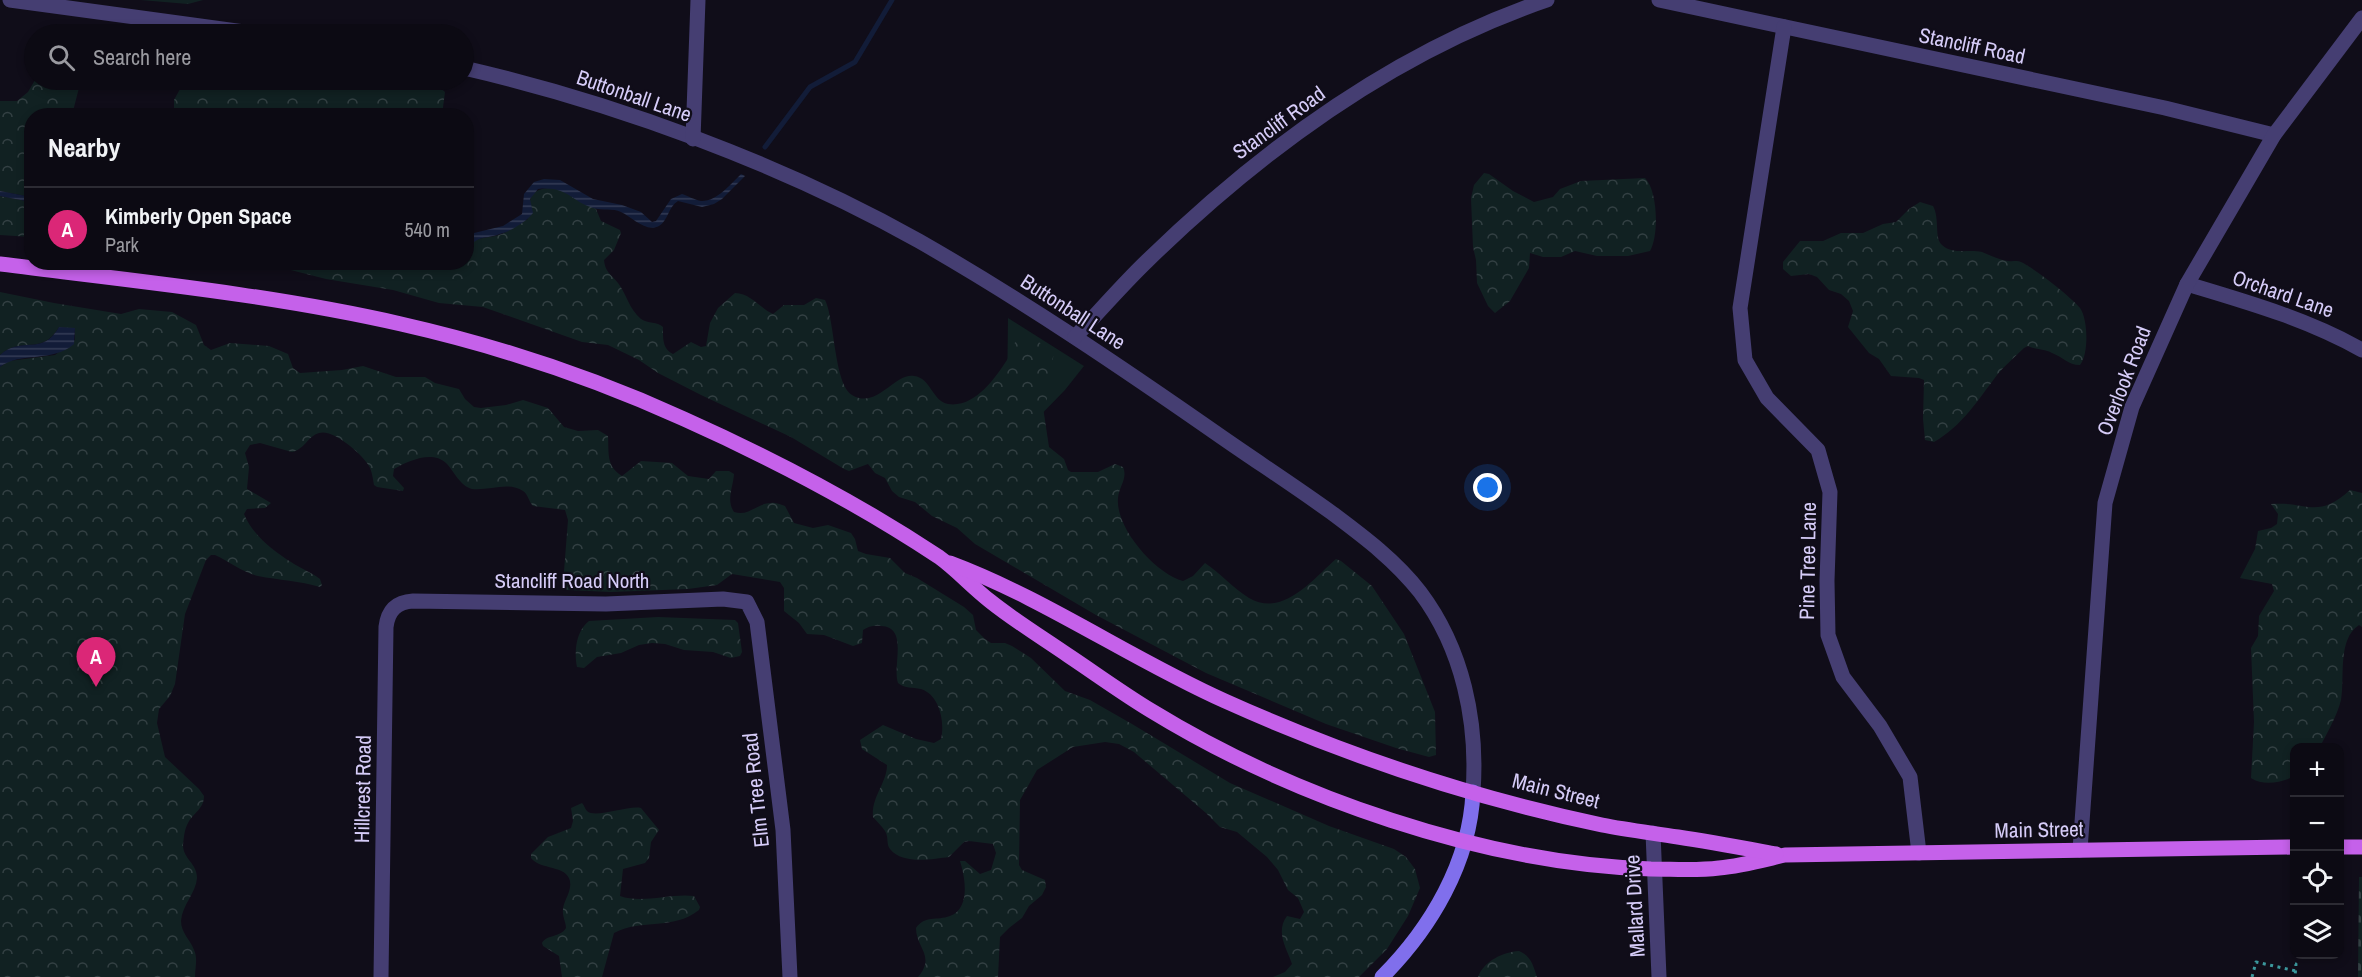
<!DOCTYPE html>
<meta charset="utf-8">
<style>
body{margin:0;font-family:"Archivo Narrow",sans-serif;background:#15131c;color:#f1f3f6}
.controls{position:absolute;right:18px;bottom:18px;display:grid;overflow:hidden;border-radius:12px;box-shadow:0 3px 9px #0003}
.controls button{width:54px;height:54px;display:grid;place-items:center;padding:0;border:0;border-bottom:2px solid #2c2b33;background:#0c0a13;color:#f1f3f6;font:30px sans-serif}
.you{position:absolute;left:1488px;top:488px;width:21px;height:21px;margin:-15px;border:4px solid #fff;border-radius:50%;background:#1a73e8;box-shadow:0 0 0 9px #1a73e833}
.badge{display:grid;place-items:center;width:39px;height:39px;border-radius:50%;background:#db2777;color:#fff;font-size:20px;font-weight:700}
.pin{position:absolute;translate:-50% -50px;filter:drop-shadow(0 2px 3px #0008)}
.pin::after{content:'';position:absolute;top:32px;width:21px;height:18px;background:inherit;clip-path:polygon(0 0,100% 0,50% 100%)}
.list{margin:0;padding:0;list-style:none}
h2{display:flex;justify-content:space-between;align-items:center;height:78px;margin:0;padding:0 24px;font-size:26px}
h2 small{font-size:20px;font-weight:400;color:#9a9aa0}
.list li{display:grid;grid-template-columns:39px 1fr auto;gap:18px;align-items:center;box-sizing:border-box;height:84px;padding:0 24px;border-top:2px solid #2c2b33}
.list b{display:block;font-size:22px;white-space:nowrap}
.list p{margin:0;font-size:20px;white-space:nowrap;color:#9a9aa0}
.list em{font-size:20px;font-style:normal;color:#9a9aa0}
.icon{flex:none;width:33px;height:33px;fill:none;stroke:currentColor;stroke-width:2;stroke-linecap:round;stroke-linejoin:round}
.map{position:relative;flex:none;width:2362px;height:977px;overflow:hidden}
.search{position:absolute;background:#0c0a13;box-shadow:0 3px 9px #0003;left:24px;top:24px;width:450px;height:66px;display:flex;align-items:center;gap:15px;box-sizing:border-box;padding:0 21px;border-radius:33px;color:#9a9aa0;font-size:22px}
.panel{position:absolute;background:#0c0a13;box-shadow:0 3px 9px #0003;left:24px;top:108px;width:450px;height:162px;border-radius:24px}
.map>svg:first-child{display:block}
.green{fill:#112122}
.forest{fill:url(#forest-crowns)}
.cemetery{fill:url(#cemetery-stones)}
.water{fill:url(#water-rules)}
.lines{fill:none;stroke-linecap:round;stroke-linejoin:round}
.stream{stroke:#121c38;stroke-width:5}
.path{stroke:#3b989d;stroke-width:3;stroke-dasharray:3 4.5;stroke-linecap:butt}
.street{stroke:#453e72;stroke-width:15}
.secondary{stroke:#806fec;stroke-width:15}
.primary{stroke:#c561ea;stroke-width:15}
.labels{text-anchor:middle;stroke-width:4.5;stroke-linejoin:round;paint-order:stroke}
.street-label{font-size:21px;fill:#d6ccf8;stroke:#100d19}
</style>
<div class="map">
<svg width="2362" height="977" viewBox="0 0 2362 977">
<defs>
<pattern id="forest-crowns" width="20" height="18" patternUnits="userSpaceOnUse" patternTransform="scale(1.5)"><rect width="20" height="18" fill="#112122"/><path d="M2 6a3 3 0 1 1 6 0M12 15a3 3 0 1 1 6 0" fill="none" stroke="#334043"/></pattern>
<pattern id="cemetery-stones" width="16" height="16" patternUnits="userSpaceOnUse" patternTransform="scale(1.5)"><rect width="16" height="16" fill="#112122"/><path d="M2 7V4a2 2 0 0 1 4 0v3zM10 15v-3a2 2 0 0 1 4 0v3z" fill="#334043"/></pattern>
<pattern id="water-rules" width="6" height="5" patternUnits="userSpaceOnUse" patternTransform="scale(1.5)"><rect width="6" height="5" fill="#121c38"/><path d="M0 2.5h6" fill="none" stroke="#343c56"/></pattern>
</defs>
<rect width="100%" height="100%" fill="#100d19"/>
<path class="green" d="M1008,318L1084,366L1065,390L1031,425L1007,393Z"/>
<g class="forest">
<path d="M141,0H203L188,4Z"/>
<path d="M35,80H81L72,115L32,116L31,197L0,191V101H17L28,92Z"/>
<path d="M185,80H361L404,86L418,84L438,86L445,92L442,115H174V100Z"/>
<path d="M1484,173L1489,174L1513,191L1534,202L1553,197L1560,189L1581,181L1645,178C1658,191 1659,236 1650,251L1628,256H1597L1575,251L1561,257H1543L1530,253L1529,268L1510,301L1495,313L1488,306L1477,283L1476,260L1473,247L1471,198L1474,185Z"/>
<path d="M548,188L559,189L572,195L596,209L601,221L620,230L621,233L614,250L604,260C605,272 611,274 618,283C627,295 629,309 641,319C648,324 657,321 663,327C663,338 662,349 673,354L691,342L701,347L706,346L710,323L718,308L735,293C750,293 760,308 773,314L784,305H804L816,298L825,300C835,320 834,384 852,395C877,410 894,373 914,376C931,378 932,401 948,404C974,408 994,380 1007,360C1012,352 1013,342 1020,336C1030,336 1048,346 1054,354L1046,385L1047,399L1043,407L1049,447L1064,459L1068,470L1071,472H1098L1115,464L1123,467C1128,478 1119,487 1118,498C1115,528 1156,574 1183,581L1193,576L1205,563C1220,573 1233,588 1249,598C1283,618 1313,579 1336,559L1341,561L1372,586L1404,634L1435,712L1436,755L1429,757L1396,748L1326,724L1206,673L1096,615L975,544L957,528L932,516L915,502L899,497L892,491L885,478L875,473L868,464L849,471L844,469L791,437L701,395L658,373L639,360L608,345L582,342L483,307L439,303L393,290L326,279L275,266L262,265L239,269L222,263L466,262C467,233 482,241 502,234C511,230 519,224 528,219C530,202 527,190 548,188Z"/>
<path d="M0,196L31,202V237L0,235Z"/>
<path d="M1920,202L1933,206C1940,219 1934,238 1942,245C1952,255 1969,249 1982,252C1990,255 1999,260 2008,261C2013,262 2017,260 2021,262C2034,268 2071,297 2080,308C2088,319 2089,354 2080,365C2068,365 2063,357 2052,353C2045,349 2036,350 2028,346L2024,348C2015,357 2005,365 1997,375C1978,400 1962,426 1934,442L1925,440L1923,419L1924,380L1919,378L1891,376L1879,359L1869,353L1848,327L1853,311L1849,301L1841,294L1829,290L1817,277L1809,274L1791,276L1783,269V262L1800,241H1823L1841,233H1863L1883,224L1896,222L1909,209Z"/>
<path d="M0,292L54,303L121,314L139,309L172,312L196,325L204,345L211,350L230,343L269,346L288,354L293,368L300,373L342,370L363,366L396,377H425L435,383L459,389L465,399L474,407L481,408L506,405L523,400L548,408L564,427L578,431L598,430L608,436C609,453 606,466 622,476L641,461L672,463L688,476L709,479L716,471H729L734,474C733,488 726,500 734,512C749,517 757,503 771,503C776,502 781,505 785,506L794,523L813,528L828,525L851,533L855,539L858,551L866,554L890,558L905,573L917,578L964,607L973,615L976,630L985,639L991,643H1005L1012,646L1031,658L1065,691L1090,700L1132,724L1230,783L1329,826L1394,849L1406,857L1415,869L1420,888L1408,916L1387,949L1359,977H1273L1285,972L1292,964C1287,949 1275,932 1287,916L1300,919L1304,912L1298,898L1288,890L1278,870L1267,857L1237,832L1220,827L1206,813L1134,752L1119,744L1105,742L1073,747L1037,770L1020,800L1019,865L1022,870L1045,880L1046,887L1042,895L1029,906L1022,918L1009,928L1000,937L998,977H918C936,956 916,948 916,928C925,915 937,921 950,916C971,908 965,877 960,861H965L980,874L991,870L996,853L993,844L969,841L964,842L949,857C932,859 903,865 890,849C886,844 889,837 885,831C882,826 877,822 873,817C871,797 887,783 887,765L862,749L860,740L883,725L916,739L934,743L941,739C945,723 940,695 921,689C912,687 906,689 898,683C892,666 909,627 881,626C875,625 868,626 863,630L862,643L853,646L824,635L807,634L799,623L784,611V588L780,582L732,574L717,585L688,589L611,592L567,590L563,588V584L568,520L565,510L533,506C529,502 528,494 523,491C509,481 488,491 472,489C460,486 454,471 446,463C432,450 408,461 394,469L393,476L404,488L403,491L377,487L374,485C373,479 372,471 369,466C363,455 333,428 319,433C308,436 304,450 292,452L260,443L250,445L245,453L249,467L247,489L271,503L265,508L247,509L244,514C252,534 273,551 291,562C300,568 311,572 320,579L322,585L320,587C300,581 279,580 258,576C244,573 228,561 215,555H211L206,560L185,614L175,684L170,696L159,709L157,723L165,757L199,789L204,796C204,809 193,813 188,823C184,830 184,838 183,845C183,859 197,863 197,878C196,893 182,905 181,921C181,933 190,939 194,950C198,958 195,968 195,977H0V367L9,361L55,355L75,340V329L59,327C41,357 22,335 0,355Z"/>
<path d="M2350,490L2362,493V627L2359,625C2337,639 2345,679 2341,700C2337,716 2327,733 2320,747L2294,748V776C2282,783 2263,786 2251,778L2254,722L2251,648L2258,636L2259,616L2274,591L2272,584L2240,578L2255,549L2258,531L2271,528L2277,524L2278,514L2271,504C2307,501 2317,520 2350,490Z"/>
<path d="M658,617L735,620L738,623L742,652L740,656L731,658L713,652L684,650L665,644L652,643L639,645L621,653L597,657L584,668L577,667C574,651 576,631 589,621Z"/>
<path d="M582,803C584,805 585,809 587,811C595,819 628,805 641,808L659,830L651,842L649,858L645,863L623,869L620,896C642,904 671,893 694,896L700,907L699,910C672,931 643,918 614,933L602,977H562L559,956L543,946L542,943C547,934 560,938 566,928C566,922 562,916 563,909C564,900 572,891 570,881C567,865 540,870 531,858V854L548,837L571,828L573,821L571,808Z"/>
<path d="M1519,951C1531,956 1533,965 1537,977H1478C1484,961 1503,952 1519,951Z"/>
</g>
<path class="cemetery" d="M2359,877H2362V977H2358Z"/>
<g class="water">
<path d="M741,174L745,176L722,199L714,204L702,207L678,201C668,207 668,221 659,226C646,233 632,217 621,212C613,208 602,211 593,208C570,201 568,186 538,189L530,199L533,213C526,222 511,231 500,234C483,240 479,234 467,250V242L474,233L503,226L522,214L524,194L534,182L544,179L560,180L593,199L622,205L641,212L652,222L656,221L671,199L682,194C688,196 695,200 701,201C716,202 731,184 741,174Z"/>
<path d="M0,191L31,197V202L0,196Z"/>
<path d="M59,327L75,328L74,344C53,363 21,351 0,367V355C22,335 42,357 59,327Z"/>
</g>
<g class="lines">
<path class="stream" d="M765,147L810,87L855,62L892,0"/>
<g class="path">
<path d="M2295,964H2296L2295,977"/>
<path d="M2252,977L2256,962L2296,971"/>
</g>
<g class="street">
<path d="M10,0L260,34"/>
<path d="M1659,0L2165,108L2274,135"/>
<path d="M1784,27L1740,308L1745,360L1767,398L1818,450L1830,492L1827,581L1828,635L1843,677L1880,726L1910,777L1919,853"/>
<path d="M464,68C616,103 782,164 919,241C1024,301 1124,369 1223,438C1259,463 1296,487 1332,513C1364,537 1395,560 1420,592C1463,649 1478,722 1473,792"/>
<path d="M693,139L698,0"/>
<path d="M2187,284C2247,302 2307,319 2362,350"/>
<path d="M1075,337C1099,312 1122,285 1147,261C1261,150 1396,51 1547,0"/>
<path d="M1653,833L1659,977"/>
<path d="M2080,850L2105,503L2132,407L2187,284L2274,135L2362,18"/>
<path d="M381,977L386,627C388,610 397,602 413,601L606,604L723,599L747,602L757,622L783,830L790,977"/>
</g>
<path class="secondary" d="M1382,977C1431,928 1470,862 1473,792"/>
<g class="primary">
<path d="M0,264C134,281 269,294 401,324C498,346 594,378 684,419C769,457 862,506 939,557C957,570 972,587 990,601C1015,621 1043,638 1069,656C1096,674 1122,693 1150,710C1292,797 1484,864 1651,869C1673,869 1696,871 1719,868C1741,866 1763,860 1785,855L2294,847"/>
<path d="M950,563C1046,599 1131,659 1225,701C1345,755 1473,798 1602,825C1627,830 1653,833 1678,837C1711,842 1743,848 1776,854"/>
<path d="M2340,847H2362"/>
</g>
</g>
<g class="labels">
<g class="street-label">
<text transform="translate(1972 46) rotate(12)" y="7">Stancliff Road</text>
<text transform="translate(634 96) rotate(19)" y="7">Buttonball Lane</text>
<text transform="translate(1279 123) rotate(-36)" y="7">Stancliff Road</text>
<text transform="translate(2283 294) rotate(19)" y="7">Orchard Lane</text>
<text transform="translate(1073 312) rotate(33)" y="7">Buttonball Lane</text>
<text transform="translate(2124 381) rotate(-69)" y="7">Overlook Road</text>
<text transform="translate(1808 561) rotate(-89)" y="7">Pine Tree Lane</text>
<text x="572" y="588">Stancliff Road North</text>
<text transform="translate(363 789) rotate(-89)" y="7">Hillcrest Road</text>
<text transform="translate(756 790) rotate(-96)" y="7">Elm Tree Road</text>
<text transform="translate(1556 791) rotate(14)" y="7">Main Street</text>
<text transform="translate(2039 830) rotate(-1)" y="7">Main Street</text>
<text transform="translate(1635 906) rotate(-93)" y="7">Mallard Drive</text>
</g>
</g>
</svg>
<div class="controls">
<button>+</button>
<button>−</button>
<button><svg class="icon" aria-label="locate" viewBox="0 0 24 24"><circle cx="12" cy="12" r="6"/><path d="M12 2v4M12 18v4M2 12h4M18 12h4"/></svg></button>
<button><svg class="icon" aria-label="layers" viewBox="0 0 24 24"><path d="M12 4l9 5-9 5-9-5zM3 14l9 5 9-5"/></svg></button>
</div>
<div class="you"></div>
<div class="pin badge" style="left:96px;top:687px">A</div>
<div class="search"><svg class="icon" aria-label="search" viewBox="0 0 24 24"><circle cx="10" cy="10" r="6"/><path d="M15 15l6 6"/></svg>Search here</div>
<section class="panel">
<h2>Nearby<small></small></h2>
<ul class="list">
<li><span class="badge">A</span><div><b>Kimberly Open Space</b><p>Park</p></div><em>540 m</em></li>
</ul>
</section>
</div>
